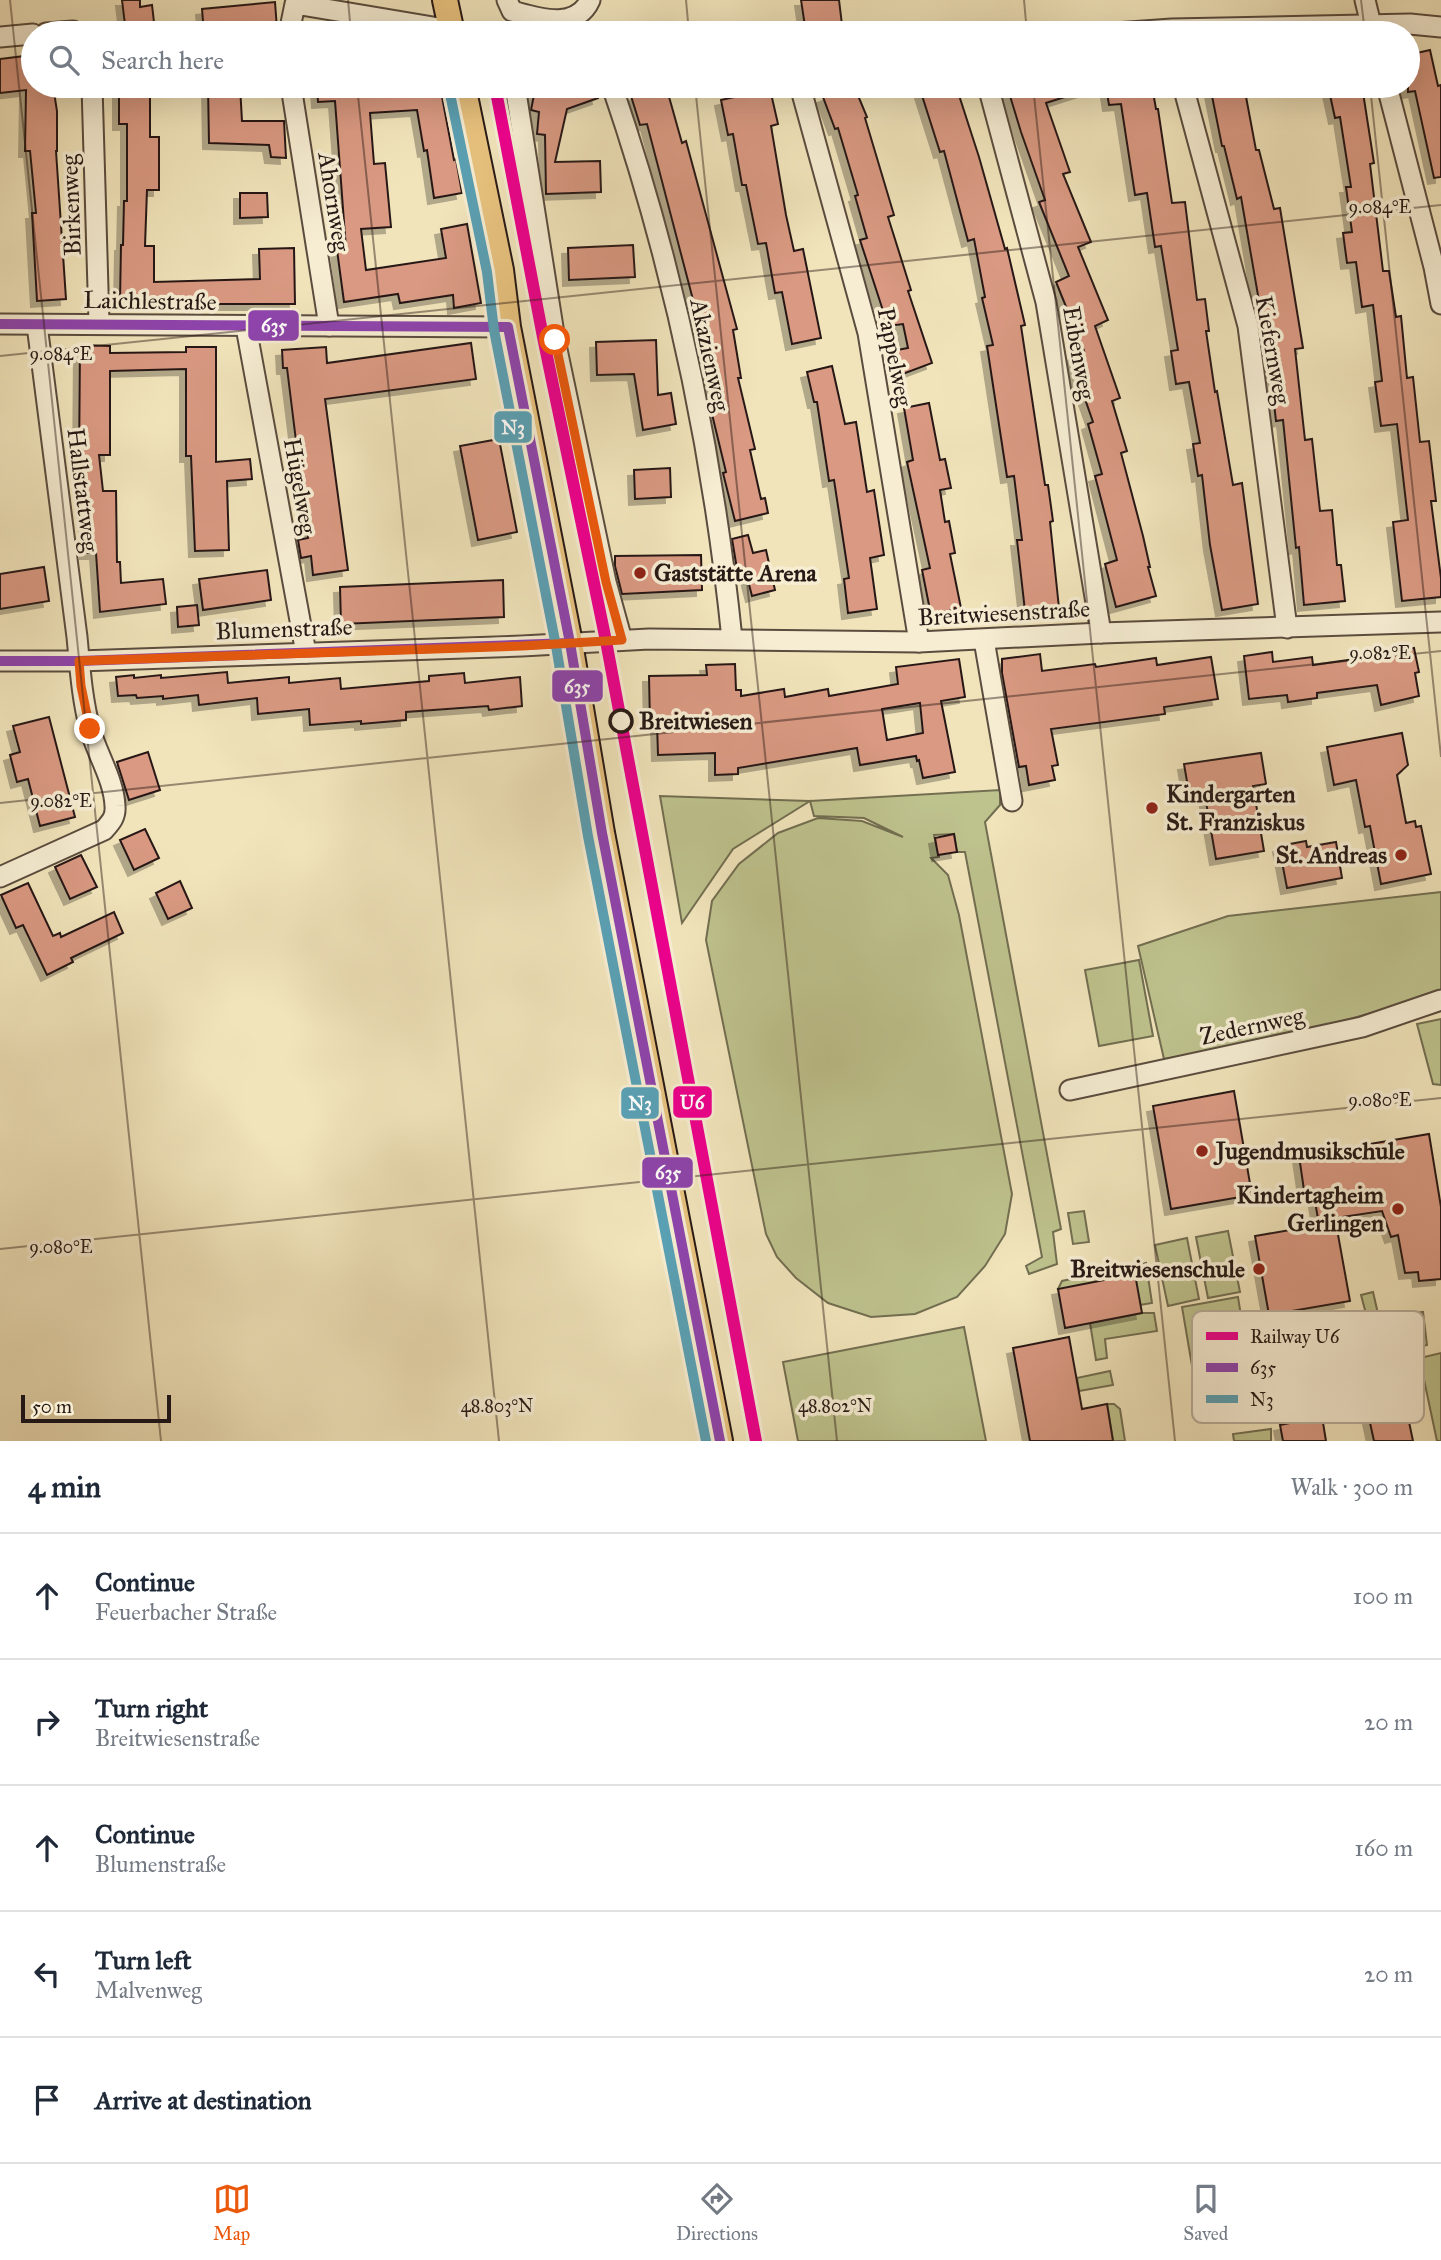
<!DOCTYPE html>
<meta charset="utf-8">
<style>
body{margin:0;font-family:"IM FELL Great Primer",serif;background:#f6f6f7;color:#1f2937}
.scale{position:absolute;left:21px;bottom:18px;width:150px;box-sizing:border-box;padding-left:7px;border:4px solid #271915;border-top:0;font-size:19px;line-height:24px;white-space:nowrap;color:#271915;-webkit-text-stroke:5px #f6edd3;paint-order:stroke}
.stop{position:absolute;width:21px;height:21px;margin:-16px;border:5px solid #ea580c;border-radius:50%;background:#fff}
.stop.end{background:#ea580c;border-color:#fff;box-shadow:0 2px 7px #0008}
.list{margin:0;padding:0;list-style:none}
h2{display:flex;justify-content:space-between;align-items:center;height:91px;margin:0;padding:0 28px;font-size:30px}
h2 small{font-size:23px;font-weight:400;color:#747a83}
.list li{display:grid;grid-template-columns:46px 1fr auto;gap:21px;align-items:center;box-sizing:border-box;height:126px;padding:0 28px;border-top:2px solid #e0e1e3}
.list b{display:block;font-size:26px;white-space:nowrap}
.list p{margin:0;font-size:23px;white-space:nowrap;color:#747a83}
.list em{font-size:23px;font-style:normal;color:#747a83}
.icon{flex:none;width:38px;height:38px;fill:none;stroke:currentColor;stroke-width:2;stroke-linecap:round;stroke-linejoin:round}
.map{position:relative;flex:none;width:1441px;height:1441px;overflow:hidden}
.search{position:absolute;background:#fff;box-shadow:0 7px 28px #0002;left:21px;right:21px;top:21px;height:77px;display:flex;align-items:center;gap:18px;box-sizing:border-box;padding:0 24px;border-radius:38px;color:#747a83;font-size:26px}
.sheet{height:721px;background:#fff}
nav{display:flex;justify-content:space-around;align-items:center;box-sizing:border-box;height:98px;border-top:2px solid #e0e1e3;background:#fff;font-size:19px;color:#747a83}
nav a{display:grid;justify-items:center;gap:4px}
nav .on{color:#ea580c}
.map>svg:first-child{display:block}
.green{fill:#bec28d;stroke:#726e51;stroke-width:2}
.building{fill:#d99982;stroke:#271915;stroke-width:2;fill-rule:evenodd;filter:url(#shadow)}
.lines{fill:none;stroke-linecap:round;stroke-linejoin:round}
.minor-casing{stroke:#5a4c3e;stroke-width:23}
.major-casing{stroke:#271915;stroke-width:28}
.minor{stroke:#f6edd3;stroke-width:19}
.major{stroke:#e8c27e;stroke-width:24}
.bus-1-casing{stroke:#f6edd3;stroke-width:16}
.bus-2-casing{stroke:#f6edd3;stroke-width:16}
.bus-1{stroke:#8e44ad;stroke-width:10}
.bus-2{stroke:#59a0b4;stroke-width:10}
.rail-1-casing{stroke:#f6edd3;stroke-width:18}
.rail-1{stroke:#ec008c;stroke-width:12}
.route{stroke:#ea580c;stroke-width:9}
.ticks{fill:none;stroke:#271915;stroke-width:2;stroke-opacity:0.45}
.poi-dot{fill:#8f2418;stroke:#f6edd3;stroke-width:2.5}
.stop-dot{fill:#f6edd3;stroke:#271915;stroke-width:3.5}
.labels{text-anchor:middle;stroke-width:7;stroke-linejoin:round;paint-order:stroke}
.street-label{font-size:24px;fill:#271915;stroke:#f6edd3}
.poi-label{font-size:24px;font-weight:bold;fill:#271915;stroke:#f6edd3;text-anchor:start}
.stop-label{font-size:24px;font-weight:bold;fill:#271915;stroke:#f6edd3;text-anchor:start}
.key{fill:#f6edd3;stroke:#b8ad9a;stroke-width:2}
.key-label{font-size:19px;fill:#271915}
.ticks-label{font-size:18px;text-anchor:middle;fill:#271915;stroke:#f6edd3;stroke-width:7;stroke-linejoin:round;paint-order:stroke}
.line-badge{stroke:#f6edd3;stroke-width:2.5}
.badge-label{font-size:19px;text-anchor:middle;font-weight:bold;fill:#fff}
</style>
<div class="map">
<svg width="1441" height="1441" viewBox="0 0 1441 1441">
<defs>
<filter id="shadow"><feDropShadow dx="-6" dy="6" stdDeviation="0" flood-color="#0004"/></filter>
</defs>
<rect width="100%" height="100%" fill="#f1e4bb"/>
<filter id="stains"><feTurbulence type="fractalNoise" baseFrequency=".00286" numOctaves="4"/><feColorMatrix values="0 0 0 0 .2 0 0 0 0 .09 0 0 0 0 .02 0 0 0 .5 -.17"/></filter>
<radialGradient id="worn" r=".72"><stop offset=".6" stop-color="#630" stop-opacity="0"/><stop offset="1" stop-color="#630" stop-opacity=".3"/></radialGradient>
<g class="green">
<path d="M1000,790V805L985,822L1061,1229L1053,1232L1057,1264L1029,1274L1026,1266L1042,1257L965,852H957L954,834L934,835L939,857L931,858L948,875L959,915L1012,1194L1005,1234L985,1266L957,1297L915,1314L871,1317L828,1303L796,1278L777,1257L766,1234L706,940L712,901L739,864L778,833L818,818L862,821L903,837L864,818L814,816L810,801L733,849L682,923L660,796L810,801Z"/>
<path d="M1441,892V990C1351,1024 1258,1041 1164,1059L1138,946L1228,916Z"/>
<path d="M1139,960L1153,1036L1099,1046L1085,970Z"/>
<path d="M1441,1019V1085L1433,1084L1417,1024Z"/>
<path d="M1084,1211L1089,1242L1073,1244L1068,1213Z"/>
<path d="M1228,1231L1240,1292L1208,1298L1196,1237Z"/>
<path d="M1187,1238L1199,1299L1168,1306L1155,1245Z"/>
<path d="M1146,1263L1152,1303L1140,1305L1058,1289L1062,1281Z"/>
<path d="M1373,1292L1379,1318L1423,1312L1427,1345L1389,1355L1385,1337L1373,1340L1361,1295Z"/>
<path d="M1238,1297L1241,1316L1250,1327H1267L1283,1350L1291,1373L1253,1386L1197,1395L1182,1307Z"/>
<path d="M1142,1313H1154L1157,1331L1105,1339L1107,1358L1096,1360L1090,1323Z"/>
<path d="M964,1327L986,1441H798L783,1362Z"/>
<path d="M1441,1353V1441H1437L1423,1375L1398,1376L1395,1364Z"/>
<path d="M1110,1371L1113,1385L1079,1391L1077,1378Z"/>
<path d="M1107,1404H1114L1120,1409L1125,1441H1113Z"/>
<path d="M1271,1429V1441H1234L1233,1434Z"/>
</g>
<g class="building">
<path d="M122,0H140V7L152,5L155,31L126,33Z"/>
<path d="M801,0H839L843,33H806Z"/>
<path d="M275,2L277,29L238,33H204L202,9Z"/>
<path d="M1430,50L1438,86L1441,85V177L1434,178L1415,91L1408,92V55Z"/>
<path d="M33,55V86H53L57,111V151H56L66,299L37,301L32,213H36L30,151H25L26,90L0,93V59Z"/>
<path d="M119,86H150V137H159V190H147L145,246H154V282L260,279L259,249L294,248L295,304H211V299L120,300L121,245H123L124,201H127V124H119Z"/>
<path d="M208,86H240L242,121H284L286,158L271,157L269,145L209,143Z"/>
<path d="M317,86H440L454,160L456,159L462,193L434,198L427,150L424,151L417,110L370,113L374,164L385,163L391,227L361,229L366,270L446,258L441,229L467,224L481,303L454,308L453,295L400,303L398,294L344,302L337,250L346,249L335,101L318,102Z"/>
<path d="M533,86H595L598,98L567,109L555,162L600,161L601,192L546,194L545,135L537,134L539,112L531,110L534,95Z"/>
<path d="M666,86L682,143L686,141L737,329L733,330L741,378H738L755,449L750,450L761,499L765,498L768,513L735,521L723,473L726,472L711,410L716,408L703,338L647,124L640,125L631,96Z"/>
<path d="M854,86L867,117L865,118L894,215L888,217L911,290L908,291L932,363L900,375L892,351L908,348L903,324L888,326L860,240L867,238L855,196L858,195L838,128L835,129L823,97Z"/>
<path d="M919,86H956L979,157L1005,249L1007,248L1025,325L1021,326L1045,485H1048L1053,521L1050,522L1059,608L1025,611L1017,540H1022L1014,476L1007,477L987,346L993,345L982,298L985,297L974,239L968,241L944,151L940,152Z"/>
<path d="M1007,86H1090V89L1046,103L1070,172L1063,174L1091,242L1078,247L1108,320L1095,326L1120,398L1112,401L1127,451L1121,453L1143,536L1150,567H1148L1156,596L1116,607L1105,564L1117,560L1095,476L1102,474L1088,424L1093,422L1070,356L1084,351L1056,282L1069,276L1039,202L1045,200L1021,132Z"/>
<path d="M1106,86H1152L1156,109H1158L1172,203L1185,202L1197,300L1205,299L1209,331H1206L1215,392L1217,391L1233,485L1242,483L1258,604L1222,610L1210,545L1202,475L1198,476L1193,444L1200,443L1189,382L1176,384L1171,351L1178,350L1161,246L1155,247L1147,193L1135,195L1121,104L1109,105Z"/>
<path d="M1210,86H1244L1256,150H1259L1274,209L1280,208L1303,348L1295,349L1305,440L1312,439L1320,511L1332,510L1337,565H1341L1345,601L1304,605L1299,547L1296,548L1283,420L1276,421L1269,359L1241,197L1237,199L1224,146H1222Z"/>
<path d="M1328,86H1362L1374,163L1370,164L1383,271H1389L1396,317L1401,316L1407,378L1413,377L1420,442L1429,441L1436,501H1431L1441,578V597L1402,601L1393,522L1408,520L1397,424L1381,426L1375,382L1382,381L1373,305L1362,307L1356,262L1347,263L1343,233L1352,232L1346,187H1351L1340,117L1335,118Z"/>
<path d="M770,89L778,124L771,126L786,215L794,251L803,249L821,338L792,344L782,292L775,293L766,243L758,244L746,185H742L733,134L728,135L721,100Z"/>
<path d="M240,193H267L268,217L240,218Z"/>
<path d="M633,245L635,277L569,280L568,248Z"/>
<path d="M656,340L658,395L671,393L676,424L643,430L634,374L597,375L596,342Z"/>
<path d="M471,343L476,379L325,399L348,570L313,575L311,556L301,558L298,540L308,538L287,368H283L282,350L326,347L327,363Z"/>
<path d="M80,345L110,346V353L186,352V347H216V462L250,459L252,479L227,481L229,550L195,551L191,456H186V369L110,371V455H99L103,491H116L117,562H120L121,583L163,579L166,604L100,612L96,553H86L84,483L81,484L79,465Z"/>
<path d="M832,366L845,424L856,422L867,492L874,490L884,555L870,558L877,609L848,613L844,579L849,578L834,480L829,481L817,402H814L807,372Z"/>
<path d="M929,403L940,460L945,459L951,488L940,490L945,522L949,521L955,553L950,554L961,608L931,615L922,570L930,568L907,462L913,460L904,408Z"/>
<path d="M499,439L517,532L478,540L460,446Z"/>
<path d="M670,468L671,497L635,499L634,470Z"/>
<path d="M748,535L753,553L766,550L775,590L752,596L746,573L738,575L732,539Z"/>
<path d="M701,555L702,590L622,594L615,566V556Z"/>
<path d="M44,567L49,601L0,609V574Z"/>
<path d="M267,570L271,600L203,610L199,579Z"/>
<path d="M503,580L504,617L341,624L340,587Z"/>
<path d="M197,605L199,625L178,627L177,607Z"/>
<path d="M1414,648L1419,672L1415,673L1419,696L1381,705L1377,685L1317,693V698L1288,702L1287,695L1249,699L1244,656L1272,652L1273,662L1312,657L1313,665L1369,657Z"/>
<path d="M1040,654L1042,671L1095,664L1096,667L1156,658L1157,665L1211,657L1218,699L1164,707L1165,714L1051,729L1058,765L1052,766L1055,780L1029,785L1026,766L1019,767L1002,673V659Z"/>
<path d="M959,659L965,697L941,701L955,772L923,778L919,760L917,761L916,756L860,765L857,748L738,768V774L715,775V753L658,755L657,724H650L649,676L707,675L706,665L735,664L736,690H741V696L784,689L785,697L828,689L829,696L898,684L896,667ZM920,703L923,733L887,740L882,709Z"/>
<path d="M227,672L228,683L289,677V683L340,678L341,689L429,681V676L464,673L465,683L520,677L522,706L489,710L488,706L406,712V720L361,724V721L310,725L309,709L258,714L257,698L199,705L198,695L163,699V696L137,698L136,695L118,696L116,677L134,675V678L161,675V678Z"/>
<path d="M49,717L75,817L40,826L28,779L17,782L10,755L20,752L13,726Z"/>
<path d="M1402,733L1408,765L1397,775L1406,823L1415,821L1416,827L1421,826L1431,874L1381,884L1370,826L1365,827L1356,780L1334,785L1327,747Z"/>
<path d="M148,752L160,790L129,800L117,762Z"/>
<path d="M1261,753L1266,784L1253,786L1264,851L1216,859L1205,796L1190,799L1184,764Z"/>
<path d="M145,829L159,858L134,870L120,840Z"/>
<path d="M954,834L957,852L938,855L935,838Z"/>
<path d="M1306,841L1307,847L1336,842L1342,878L1287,888L1279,846Z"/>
<path d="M81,855L97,887L70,899L55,867Z"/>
<path d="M180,881L192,908L168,919L156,893Z"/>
<path d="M28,883L53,936L60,933L61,937L114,912L123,933L71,958L73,962L47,975L23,925L16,928L1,895Z"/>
<path d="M1234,1091L1252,1195L1171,1209L1153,1106Z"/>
<path d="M1429,1134L1441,1207V1279L1419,1281L1418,1272L1405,1273L1398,1235L1391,1237L1382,1211L1335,1218L1350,1301L1269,1315L1255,1236L1319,1225L1313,1189L1304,1190L1299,1156Z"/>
<path d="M1135,1274L1142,1313L1065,1328L1058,1289Z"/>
<path d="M1069,1337L1082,1409L1107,1404L1113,1441H1030L1013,1348Z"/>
<path d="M1385,1337L1394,1380L1400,1379L1413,1441H1374L1365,1400L1353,1403L1345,1364L1362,1361L1358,1343Z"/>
<path d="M1320,1404L1326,1441H1283L1280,1425L1295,1422L1293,1409Z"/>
</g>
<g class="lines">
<defs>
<g id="minor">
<path d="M507,0L512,11C538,18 576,31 590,0"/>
<path d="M1365,0L1373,33"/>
<path d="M46,33L73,31L75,33"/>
<path d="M289,33L295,4L451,30"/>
<path d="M1115,33L1172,29L1410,24L1441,27"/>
<path d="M0,37L33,34"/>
<path d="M92,86L99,323"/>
<path d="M291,86L329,326"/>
<path d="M515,86L555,340L606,582L622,640"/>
<path d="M612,86C673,264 713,452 732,639"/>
<path d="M800,86L868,333L919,642"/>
<path d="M988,86L1046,302L1101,633"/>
<path d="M1183,86L1248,326L1287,628"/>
<path d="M1387,86L1434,267L1441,304"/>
<path d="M0,324L508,327"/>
<path d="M246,327L306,653"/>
<path d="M984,640L1012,801"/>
<path d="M0,661H79L522,646L649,639L919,642L1101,633L1441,622"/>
<path d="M0,877L104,830C111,822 116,817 115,806C114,780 97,754 90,729C82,699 80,668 77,637L37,325"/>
<path d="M1070,1090L1362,1027L1441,1000"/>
</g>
<g id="major">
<path d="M445,0L452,33"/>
<path d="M463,86L501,270L508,327L570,643L602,833L720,1441"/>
</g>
</defs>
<use href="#minor" class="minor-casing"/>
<use href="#major" class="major-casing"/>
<use href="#minor" class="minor"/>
<use href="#major" class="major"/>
<defs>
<g id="bus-1">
<path d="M0,324L508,327L570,643L602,833L720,1441"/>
<path d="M0,661H79L570,643"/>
</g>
<path id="bus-2" d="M449,89L487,272L494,330L556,646L588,836L706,1441"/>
</defs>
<use href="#bus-1" class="bus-1-casing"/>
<use href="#bus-2" class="bus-2-casing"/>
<use href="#bus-1" class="bus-1"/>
<use href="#bus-2" class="bus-2"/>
<defs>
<path id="rail-1" d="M495,86L543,337L606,641L756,1441"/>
</defs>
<use href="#rail-1" class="rail-1-casing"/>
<use href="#rail-1" class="rail-1"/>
</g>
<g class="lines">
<path class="route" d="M90,729L81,686L79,661L522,646L622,640L606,582L555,340"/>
</g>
<path class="ticks" d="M10,0L161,1441M348,0L351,33M686,0L689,33M1024,0L1027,33M1361,0L1365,33M357,86L499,1441M695,86L837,1441M1033,86L1175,1441M1370,86L1441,757M0,356L1441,205M0,803L1441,651M0,1249L1441,1098"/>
<g class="poi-dot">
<circle cx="640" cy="573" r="7"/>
<circle cx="1152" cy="808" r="7"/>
<circle cx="1401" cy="855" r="7"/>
<circle cx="1202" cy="1151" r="7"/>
<circle cx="1398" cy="1209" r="7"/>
<circle cx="1259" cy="1269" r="7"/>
</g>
<circle class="stop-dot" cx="621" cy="721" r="11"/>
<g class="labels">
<g class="street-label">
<text transform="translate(334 202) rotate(81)" y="8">Ahornweg</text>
<text transform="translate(71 205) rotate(-92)" y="8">Birkenweg</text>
<text transform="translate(150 301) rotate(1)" y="8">Laichlestraße</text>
<text transform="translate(1273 350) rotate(80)" y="8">Kiefernweg</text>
<text transform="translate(1079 353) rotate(80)" y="8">Eibenweg</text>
<text transform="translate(710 355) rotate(78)" y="8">Akazienweg</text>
<text transform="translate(895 357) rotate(79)" y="8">Pappelweg</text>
<text transform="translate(300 486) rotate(80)" y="8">Hügelweg</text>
<text transform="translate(83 490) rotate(83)" y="8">Hallstattweg</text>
<text transform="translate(1004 613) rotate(-3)" y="8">Breitwiesenstraße</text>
<text transform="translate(284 629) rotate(-2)" y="8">Blumenstraße</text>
<text transform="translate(1252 1026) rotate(-12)" y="8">Zedernweg</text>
</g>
<g class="poi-label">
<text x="654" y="581">Gaststätte Arena</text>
<text x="1166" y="802">Kindergarten<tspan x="1166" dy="28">St. Franziskus</tspan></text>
<text x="1387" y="863" text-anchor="end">St. Andreas</text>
<text x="1216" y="1159">Jugendmusikschule</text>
<text x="1384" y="1203" text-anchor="end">Kindertagheim<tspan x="1384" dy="28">Gerlingen</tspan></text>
<text x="1245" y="1277" text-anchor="end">Breitwiesenschule</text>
</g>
<g class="stop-label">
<text x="639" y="729">Breitwiesen</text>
</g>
</g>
<rect x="1192" y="1311" width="232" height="112" rx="10" class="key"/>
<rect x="1206" y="1332" width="32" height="8" fill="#ec008c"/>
<rect x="1206" y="1363" width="32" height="9" fill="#8e44ad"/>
<rect x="1206" y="1395" width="32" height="8" fill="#59a0b4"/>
<g class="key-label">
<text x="1250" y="1343">Railway U6</text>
<text x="1250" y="1374">635</text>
<text x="1250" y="1406">N3</text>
</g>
<g class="ticks-label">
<text x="1380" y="213">9.084°E</text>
<text x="61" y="360">9.084°E</text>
<text x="1380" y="659">9.082°E</text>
<text x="61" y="807">9.082°E</text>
<text x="1380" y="1106">9.080°E</text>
<text x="61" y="1253">9.080°E</text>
<text x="497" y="1412">48.803°N</text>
<text x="835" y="1412">48.802°N</text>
</g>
<g class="line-badge">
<rect x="247" y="309" width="53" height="33" rx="7" fill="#8e44ad"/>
<rect x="493" y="410" width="40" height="34" rx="7" fill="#59a0b4"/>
<rect x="551" y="669" width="53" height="34" rx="7" fill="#8e44ad"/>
<rect x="672" y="1085" width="41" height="34" rx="7" fill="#ec008c"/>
<rect x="620" y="1086" width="40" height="34" rx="7" fill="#59a0b4"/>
<rect x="641" y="1156" width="53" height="33" rx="7" fill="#8e44ad"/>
</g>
<g class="badge-label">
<text x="274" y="332">635</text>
<text x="513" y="434">N3</text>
<text x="577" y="693">635</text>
<text x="692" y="1109">U6</text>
<text x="640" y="1110">N3</text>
<text x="668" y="1179">635</text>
</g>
<rect width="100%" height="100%" filter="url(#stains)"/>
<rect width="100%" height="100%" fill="url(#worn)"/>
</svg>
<div class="scale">50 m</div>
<div class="stop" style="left:555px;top:340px"></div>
<div class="stop end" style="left:90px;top:729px"></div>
<div class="search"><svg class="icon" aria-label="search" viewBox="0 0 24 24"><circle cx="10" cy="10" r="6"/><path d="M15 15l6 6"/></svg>Search here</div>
</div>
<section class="sheet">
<h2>4 min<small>Walk · 300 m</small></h2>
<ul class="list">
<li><svg class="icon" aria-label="ahead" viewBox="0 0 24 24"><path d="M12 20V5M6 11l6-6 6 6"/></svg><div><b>Continue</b><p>Feuerbacher Straße</p></div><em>100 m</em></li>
<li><svg class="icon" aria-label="right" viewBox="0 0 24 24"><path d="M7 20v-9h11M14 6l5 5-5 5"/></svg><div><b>Turn right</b><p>Breitwiesenstraße</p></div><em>20 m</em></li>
<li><svg class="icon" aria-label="ahead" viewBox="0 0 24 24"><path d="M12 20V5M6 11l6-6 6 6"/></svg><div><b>Continue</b><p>Blumenstraße</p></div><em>160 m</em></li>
<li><svg class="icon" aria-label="left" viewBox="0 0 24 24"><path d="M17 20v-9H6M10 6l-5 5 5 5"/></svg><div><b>Turn left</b><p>Malvenweg</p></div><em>20 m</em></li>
<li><svg class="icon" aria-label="arrive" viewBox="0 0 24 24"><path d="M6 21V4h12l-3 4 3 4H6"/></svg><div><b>Arrive at destination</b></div></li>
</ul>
</section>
<nav>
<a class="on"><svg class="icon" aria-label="map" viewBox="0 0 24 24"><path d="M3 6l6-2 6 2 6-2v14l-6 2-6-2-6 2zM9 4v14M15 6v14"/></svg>Map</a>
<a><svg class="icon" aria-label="directions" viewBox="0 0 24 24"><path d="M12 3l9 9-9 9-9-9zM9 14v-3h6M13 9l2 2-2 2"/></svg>Directions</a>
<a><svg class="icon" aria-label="saved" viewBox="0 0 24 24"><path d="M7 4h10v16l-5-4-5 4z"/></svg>Saved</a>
</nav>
